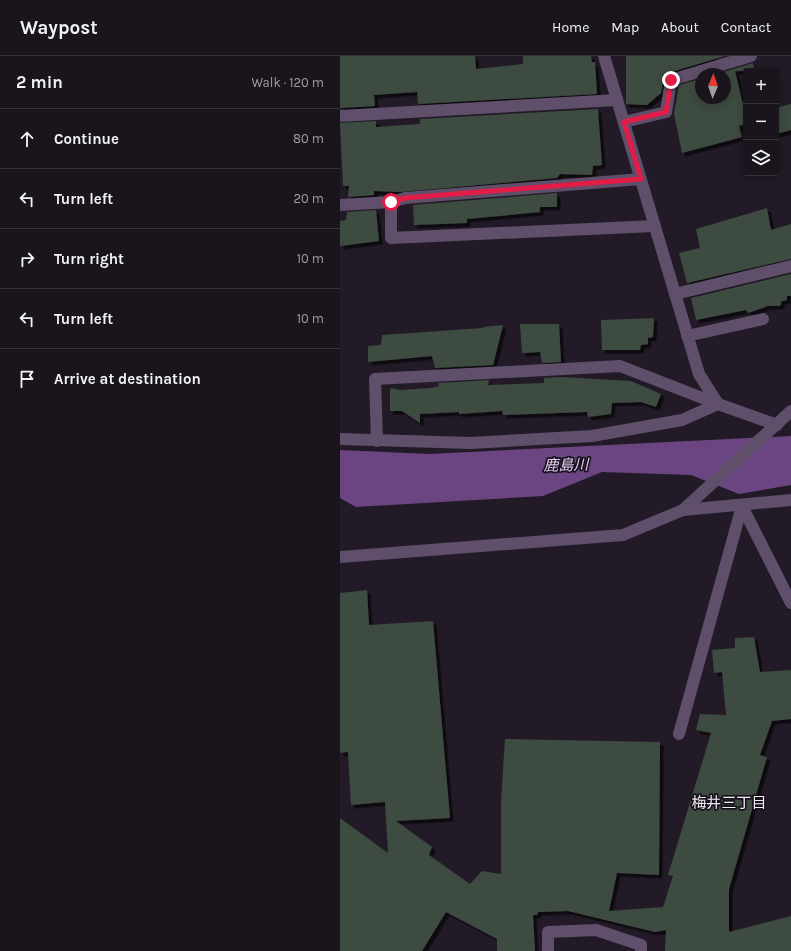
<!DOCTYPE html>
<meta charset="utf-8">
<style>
body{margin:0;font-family:Karla,"Noto Sans JP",sans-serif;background:#272129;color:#f1f3f6}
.controls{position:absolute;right:12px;top:12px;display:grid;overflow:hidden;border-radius:4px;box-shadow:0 2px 10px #0003}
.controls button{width:36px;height:36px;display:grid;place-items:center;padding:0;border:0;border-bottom:1px solid #38333b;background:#1a141c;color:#f1f3f6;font:20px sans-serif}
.compass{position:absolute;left:355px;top:12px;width:36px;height:36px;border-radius:50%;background:#1a141c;box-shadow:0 2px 10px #0003;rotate:2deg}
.stop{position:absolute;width:12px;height:12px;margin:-9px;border:3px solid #e11d48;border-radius:50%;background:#fff}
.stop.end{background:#e11d48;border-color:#fff;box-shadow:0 1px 4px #0008}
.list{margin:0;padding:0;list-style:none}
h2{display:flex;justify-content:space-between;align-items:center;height:52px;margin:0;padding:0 16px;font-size:17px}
h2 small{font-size:13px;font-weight:400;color:#9f9ea3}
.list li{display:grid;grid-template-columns:26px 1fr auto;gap:12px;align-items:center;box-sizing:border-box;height:60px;padding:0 16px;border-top:1px solid #38333b}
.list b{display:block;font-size:15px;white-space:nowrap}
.list em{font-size:13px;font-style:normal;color:#9f9ea3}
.icon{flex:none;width:22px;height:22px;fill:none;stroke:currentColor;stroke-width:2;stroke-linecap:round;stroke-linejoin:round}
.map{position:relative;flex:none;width:451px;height:895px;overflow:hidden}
header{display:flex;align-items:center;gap:24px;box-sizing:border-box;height:56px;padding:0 20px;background:#1a141c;border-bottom:1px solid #38333b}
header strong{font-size:19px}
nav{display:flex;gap:22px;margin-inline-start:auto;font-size:14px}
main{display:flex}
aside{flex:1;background:#1a141c}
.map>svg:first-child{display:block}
.water{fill:#6b4581}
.building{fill:#3d4b41;filter:url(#shadow)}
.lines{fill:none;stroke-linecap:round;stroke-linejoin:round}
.street{stroke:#5f4f6a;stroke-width:12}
.route{stroke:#e11d48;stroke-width:5}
.labels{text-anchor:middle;stroke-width:3.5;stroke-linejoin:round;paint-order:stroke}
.water-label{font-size:15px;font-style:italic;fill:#e4cef2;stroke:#18111d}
.neighbourhood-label{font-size:15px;fill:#f0ebf3;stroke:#18111d}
</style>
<header>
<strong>Waypost</strong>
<nav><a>Home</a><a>Map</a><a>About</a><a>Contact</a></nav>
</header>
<main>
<aside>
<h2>2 min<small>Walk · 120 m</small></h2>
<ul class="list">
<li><svg class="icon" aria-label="ahead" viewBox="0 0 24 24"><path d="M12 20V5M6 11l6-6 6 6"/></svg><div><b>Continue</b></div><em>80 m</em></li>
<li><svg class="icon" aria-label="left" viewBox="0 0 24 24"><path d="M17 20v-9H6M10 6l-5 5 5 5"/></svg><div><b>Turn left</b></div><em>20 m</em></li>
<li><svg class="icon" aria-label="right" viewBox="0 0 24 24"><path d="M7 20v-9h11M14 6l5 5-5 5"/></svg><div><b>Turn right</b></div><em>10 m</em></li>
<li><svg class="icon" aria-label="left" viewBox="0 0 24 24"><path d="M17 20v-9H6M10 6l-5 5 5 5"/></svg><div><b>Turn left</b></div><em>10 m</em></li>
<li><svg class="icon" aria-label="arrive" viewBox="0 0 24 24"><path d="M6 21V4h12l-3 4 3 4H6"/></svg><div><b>Arrive at destination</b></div></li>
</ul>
</aside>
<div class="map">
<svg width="451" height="895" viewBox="0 0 451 895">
<defs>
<filter id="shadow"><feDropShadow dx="3.5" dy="3.5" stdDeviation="0" flood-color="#0009"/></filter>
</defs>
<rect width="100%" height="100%" fill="#221a26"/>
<path class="water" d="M451,380V429L399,438L351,419L262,416L203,440L16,451L0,442V394L89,398Z"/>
<g class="building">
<path d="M0,0H135L136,13L183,8V0H251L252,6H255L257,38L78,48L77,36L34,39L35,50L0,52Z"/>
<path d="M286,0H385L328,17L324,22L321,37L307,49L286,48Z"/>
<path d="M413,7L414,15H395L406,61V68L399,70L402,81L342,97L334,58L339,29L361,23V42H385V18H377Z"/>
<path d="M451,48V74L436,78V52Z"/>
<path d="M258,53L262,109L253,110L252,119L220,118L217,122L60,136L34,135V139L8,141L9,130H3L0,67L36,65V71L80,68V63Z"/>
<path d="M217,137V151H200V156L127,163V167L74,169L73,149Z"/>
<path d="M427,152L431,174L451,168V203L347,227L339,197L360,192L356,173Z"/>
<path d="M36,154L39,185L0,190V165L6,164L7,156Z"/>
<path d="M451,218V240H447V244L442,245L440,250H428L408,257L406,254L356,264L351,242Z"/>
<path d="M314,262L313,281L308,282V288L301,289L300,294H262L261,264Z"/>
<path d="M180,268H219L221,306L202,307L200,296L182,297Z"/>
<path d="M163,269L153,309L95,312L92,300L28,306V290L41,289L42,279L143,272V271Z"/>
<path d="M221,321L291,325L321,338L316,351L301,346L272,347L271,358L248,361L247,356L163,359L162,355L119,358V356L80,358V367L62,355H50V332L60,334L91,332L99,330L98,327L149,324L148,329L204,327V322Z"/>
<path d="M27,534L29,569L93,565L110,762L56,765L92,791L89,799L130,828L142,815L161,818V745L165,683L320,686L319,819L277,817L269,855L323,851L333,820L328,819L371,677L356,674L360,658L386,659L382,616L374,617L372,594L395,592V582L414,581L420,616L451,614V663L432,665L420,699L427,701L389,833V876L451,860V895H325L326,874L315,876L228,855L198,856L197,859H193L195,895H157V883L106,856L82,895H0V762L48,797L45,746L11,749L8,696L0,697V537Z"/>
</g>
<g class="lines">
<g class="street">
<path d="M264,0L359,318L378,348L437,369"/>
<path d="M0,60L277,44"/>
<path d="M284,66L326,56L331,24L411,0"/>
<path d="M51,146L65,142L301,123"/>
<path d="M0,149L51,146V182L315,170"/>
<path d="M335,238L451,210"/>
<path d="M347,280L423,263"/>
<path d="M0,383L131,387L252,380L342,364L378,348"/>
<path d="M37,385L35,323L280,310L378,348"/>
<path d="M402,450L451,547"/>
<path d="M343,454L451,355"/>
<path d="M0,501L283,479L343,454L451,444"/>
<path d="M339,678L402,450"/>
<path d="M208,895V876L256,874L301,889V895"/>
</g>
</g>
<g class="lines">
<path class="route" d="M51,146L65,142L301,123L284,66L326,56L331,24"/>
</g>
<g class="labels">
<g class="water-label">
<text transform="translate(226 409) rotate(-1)" y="5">鹿島川</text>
</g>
<g class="neighbourhood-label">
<text x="389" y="752">梅井三丁目</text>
</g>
</g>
</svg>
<div class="controls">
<button>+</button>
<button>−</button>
<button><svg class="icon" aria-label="layers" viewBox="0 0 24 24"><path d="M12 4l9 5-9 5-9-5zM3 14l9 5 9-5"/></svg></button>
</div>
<svg class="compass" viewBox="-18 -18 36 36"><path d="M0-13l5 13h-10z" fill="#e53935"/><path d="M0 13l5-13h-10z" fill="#9f9ea3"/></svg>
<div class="stop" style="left:51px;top:146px"></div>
<div class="stop end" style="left:331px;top:24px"></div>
</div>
</main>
